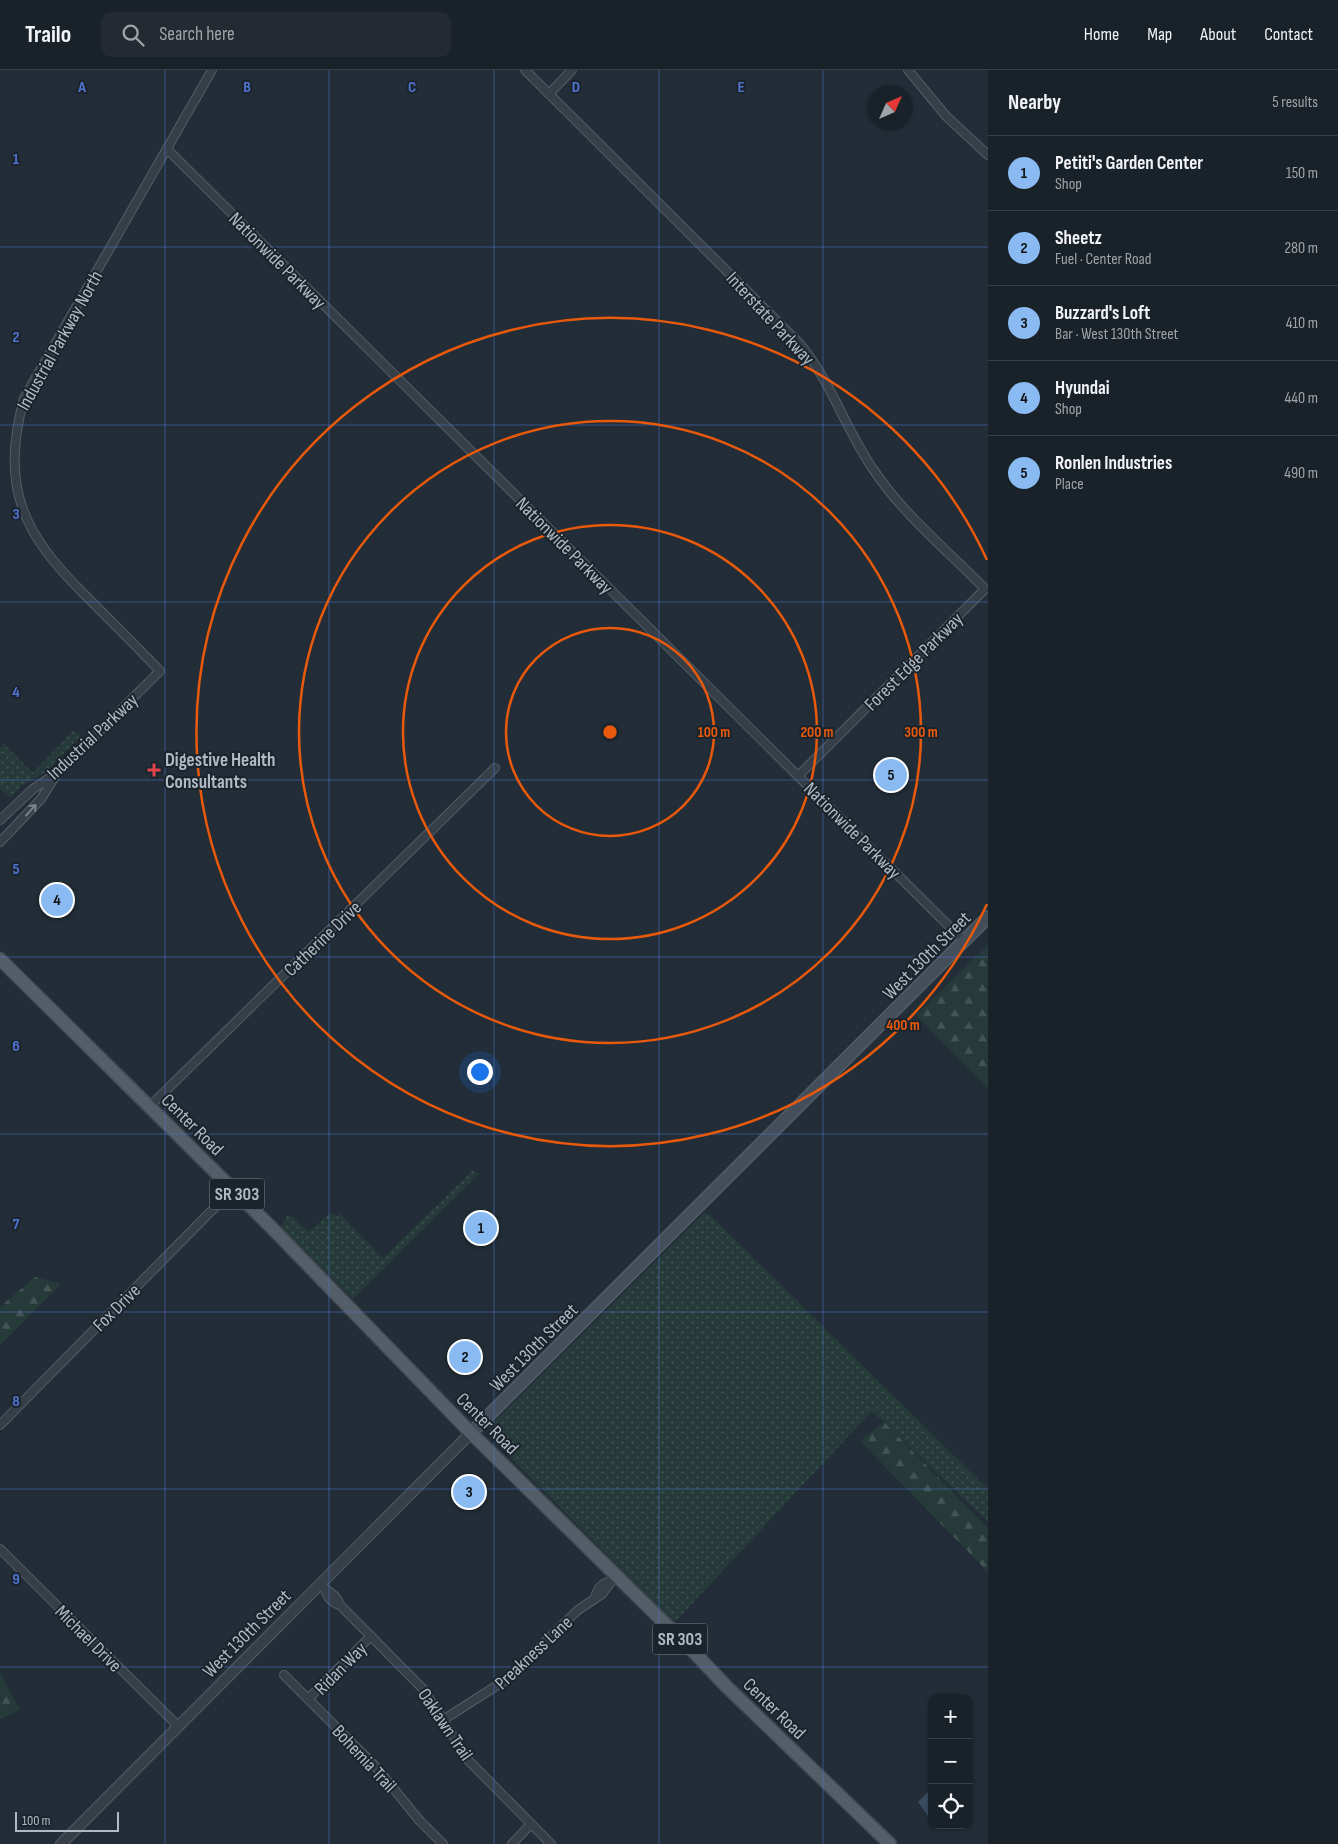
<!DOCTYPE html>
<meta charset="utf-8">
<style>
body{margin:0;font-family:"Sofia Sans Condensed",sans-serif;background:#232a31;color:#f1f3f6}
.controls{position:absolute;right:15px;bottom:15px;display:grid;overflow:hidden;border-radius:10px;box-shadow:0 1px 4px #0004}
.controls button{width:45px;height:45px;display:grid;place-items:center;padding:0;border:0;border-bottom:1px solid #383f46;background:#1a2229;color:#f1f3f6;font:25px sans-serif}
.compass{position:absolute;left:868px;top:15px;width:45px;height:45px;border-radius:50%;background:#1a2229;box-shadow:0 1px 4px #0004;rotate:45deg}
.scale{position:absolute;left:15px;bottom:12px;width:104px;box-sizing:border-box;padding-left:5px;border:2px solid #b0bac4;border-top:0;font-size:14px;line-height:18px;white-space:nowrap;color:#b0bac4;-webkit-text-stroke:4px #1b242c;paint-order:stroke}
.you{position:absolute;left:479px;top:1001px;width:18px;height:18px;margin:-12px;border:4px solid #fff;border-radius:50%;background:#1a73e8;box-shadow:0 0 0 8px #1a73e833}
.badge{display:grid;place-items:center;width:32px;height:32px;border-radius:50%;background:#89baf1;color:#111;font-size:16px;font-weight:700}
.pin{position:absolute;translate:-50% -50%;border:2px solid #fff;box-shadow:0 1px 5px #0006}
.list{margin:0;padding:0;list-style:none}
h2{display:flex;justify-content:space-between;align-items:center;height:65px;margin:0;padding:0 20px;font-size:21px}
h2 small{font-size:16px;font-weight:400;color:#9fa4a8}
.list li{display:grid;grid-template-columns:32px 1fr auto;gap:15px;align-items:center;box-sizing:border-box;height:75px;padding:0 20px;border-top:1px solid #383f46}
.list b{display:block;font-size:19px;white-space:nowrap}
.list p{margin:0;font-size:16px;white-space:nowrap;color:#9fa4a8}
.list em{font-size:16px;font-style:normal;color:#9fa4a8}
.icon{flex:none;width:28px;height:28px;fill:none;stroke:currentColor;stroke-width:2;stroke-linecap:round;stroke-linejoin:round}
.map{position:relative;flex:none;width:988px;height:1774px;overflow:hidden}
header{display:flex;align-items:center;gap:30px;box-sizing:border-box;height:70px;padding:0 25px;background:#1a2229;border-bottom:1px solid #383f46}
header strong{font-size:24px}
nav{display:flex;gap:28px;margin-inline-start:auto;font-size:18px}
.search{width:350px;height:45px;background:#232a31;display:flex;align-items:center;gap:12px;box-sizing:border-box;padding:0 18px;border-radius:10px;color:#9fa4a8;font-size:19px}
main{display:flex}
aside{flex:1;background:#1a2229}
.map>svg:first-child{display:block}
.grass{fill:url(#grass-dots)}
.forest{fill:url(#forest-firs)}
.water{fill:#394c60}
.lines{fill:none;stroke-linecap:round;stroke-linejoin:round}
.minor-casing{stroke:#535d65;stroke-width:10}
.tertiary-casing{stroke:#535d65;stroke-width:12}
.secondary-casing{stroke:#535d65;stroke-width:14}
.primary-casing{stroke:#3f4851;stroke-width:15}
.minor{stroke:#363f48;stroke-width:8}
.tertiary{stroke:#363f48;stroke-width:10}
.secondary{stroke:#444e5b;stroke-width:11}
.primary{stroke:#545e68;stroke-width:12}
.oneway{stroke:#79838c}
.grid{fill:none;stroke:#5074d1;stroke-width:1;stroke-opacity:0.55}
.ring{fill:none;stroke:#e8590c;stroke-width:2.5}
.health-dot{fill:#e0444e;stroke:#1b242c;stroke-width:2}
.labels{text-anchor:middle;stroke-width:4;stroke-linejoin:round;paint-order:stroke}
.shield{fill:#1b242c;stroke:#838d96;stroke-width:1}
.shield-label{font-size:18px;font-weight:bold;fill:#b0bac4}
.street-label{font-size:19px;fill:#b0bac4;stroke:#1b242c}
.poi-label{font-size:19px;font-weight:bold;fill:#b0bac4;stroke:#1b242c;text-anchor:start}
.grid-label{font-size:16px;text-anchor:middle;font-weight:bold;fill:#5074d1;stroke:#1b242c;stroke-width:4;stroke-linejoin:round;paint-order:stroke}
.centre{fill:#e8590c;stroke:#1b242c;stroke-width:2.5}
.ring-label{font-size:15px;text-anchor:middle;font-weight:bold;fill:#e8590c;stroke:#1b242c;stroke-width:4;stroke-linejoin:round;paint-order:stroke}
</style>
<header>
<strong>Trailo</strong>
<div class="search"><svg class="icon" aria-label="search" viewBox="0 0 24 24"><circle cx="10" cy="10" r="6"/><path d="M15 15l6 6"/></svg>Search here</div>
<nav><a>Home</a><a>Map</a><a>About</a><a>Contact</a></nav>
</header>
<main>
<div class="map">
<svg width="988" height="1774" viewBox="0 0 988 1774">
<defs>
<pattern id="grass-dots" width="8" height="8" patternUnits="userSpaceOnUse" patternTransform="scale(1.25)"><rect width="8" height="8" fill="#253a39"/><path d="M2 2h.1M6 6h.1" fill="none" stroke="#425454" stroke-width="1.8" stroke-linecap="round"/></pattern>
<pattern id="forest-firs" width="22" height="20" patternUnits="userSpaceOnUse" patternTransform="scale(1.25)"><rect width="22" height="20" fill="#253a39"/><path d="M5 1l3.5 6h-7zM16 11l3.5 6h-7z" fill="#425454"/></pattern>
</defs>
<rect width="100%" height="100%" fill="#222d37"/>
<g class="grass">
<path d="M74,660L81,666L47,701L21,716L11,728L0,719V678L4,674L33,703Z"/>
<path d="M473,1100L479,1104L353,1229L281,1157L287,1146L293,1147L309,1162L330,1143L337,1146L340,1144L383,1188Z"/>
<path d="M704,1143L710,1145L988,1419V1452L872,1341L674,1553L490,1367L489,1360L494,1352Z"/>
</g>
<g class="forest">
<path d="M988,875V1019L916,945Z"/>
<path d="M35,1207L61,1214L0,1275V1237Z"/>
<path d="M884,1352L988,1458V1502L860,1371Z"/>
<path d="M0,1603L20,1640L0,1649Z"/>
</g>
<path class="water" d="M932,1718V1746H928L918,1732Z"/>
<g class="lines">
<defs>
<g id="minor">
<path d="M525,0L800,274C832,313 846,361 875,402C905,446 948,481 985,519L798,706"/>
<path d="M908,0L946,46L988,85"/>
<path d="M549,24L572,0"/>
<path d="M167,79L964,871"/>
<path d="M0,750L33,719L57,703L160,601C135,575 110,550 85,525C23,464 0,418 24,328L212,0"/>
<path d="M0,772L41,729L56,705"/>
<path d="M149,1037L495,698"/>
<path d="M0,1355L232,1120"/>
<path d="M0,1479L178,1656"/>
<path d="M320,1514C327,1522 337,1524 340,1535L424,1620L468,1690L551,1774"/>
<path d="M325,1519C327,1527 332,1533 340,1535"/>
<path d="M595,1527C598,1518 601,1514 610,1511"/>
<path d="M284,1605L376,1697L419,1750L443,1774"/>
<path d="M308,1629L371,1566"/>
<path d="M443,1650L507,1609L578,1540L602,1524L616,1505"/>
<path d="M512,1774L531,1754"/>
</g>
<path id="tertiary" d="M61,1774L471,1363"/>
<path id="secondary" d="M471,1363L988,847"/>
<path id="primary" d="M0,889L271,1157L471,1363L689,1577L727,1617L890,1774"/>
</defs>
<use href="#minor" class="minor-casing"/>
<use href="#tertiary" class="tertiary-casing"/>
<use href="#secondary" class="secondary-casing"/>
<use href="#primary" class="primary-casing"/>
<use href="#minor" class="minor"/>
<use href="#tertiary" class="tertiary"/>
<use href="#secondary" class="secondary"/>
<use href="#primary" class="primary"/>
</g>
<defs><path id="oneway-shaft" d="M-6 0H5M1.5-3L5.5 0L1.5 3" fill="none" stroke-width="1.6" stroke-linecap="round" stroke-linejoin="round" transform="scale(1.25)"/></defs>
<use class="oneway" href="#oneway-shaft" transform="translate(31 740) rotate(-48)"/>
<path class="grid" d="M165,0V1774M329,0V1774M494,0V1774M659,0V1774M823,0V1774M0,177H988M0,355H988M0,532H988M0,710H988M0,887H988M0,1064H988M0,1242H988M0,1419H988M0,1597H988"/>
<g class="ring">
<circle cx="610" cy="662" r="104"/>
<circle cx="610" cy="662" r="207"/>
<circle cx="610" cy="662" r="311"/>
<path d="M987 834A414 414 0 1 1 987 490"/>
</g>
<path class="health-dot" d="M151.5 692.5h5v5h5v5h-5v5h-5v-5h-5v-5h5z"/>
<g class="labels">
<g class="shield">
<rect x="209.5" y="1108.5" width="55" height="31" rx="4"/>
<rect x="652.5" y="1553.5" width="55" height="31" rx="4"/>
</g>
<g class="shield-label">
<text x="237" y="1130">SR 303</text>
<text x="680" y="1575">SR 303</text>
</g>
<g class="street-label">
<text transform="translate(278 190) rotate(45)" y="7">Nationwide Parkway</text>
<text transform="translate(771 248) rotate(47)" y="7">Interstate Parkway</text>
<text transform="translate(59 270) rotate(-61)" y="7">Industrial Parkway North</text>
<text transform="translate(565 475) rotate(45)" y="7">Nationwide Parkway</text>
<text transform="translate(913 591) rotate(-45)" y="7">Forest Edge Parkway</text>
<text transform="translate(92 666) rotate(-43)" y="7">Industrial Parkway</text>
<text transform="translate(853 760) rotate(45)" y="7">Nationwide Parkway</text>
<text transform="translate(322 868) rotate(-44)" y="7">Catherine Drive</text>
<text transform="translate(926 885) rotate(-45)" y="7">West 130th Street</text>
<text transform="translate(193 1054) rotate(45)" y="7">Center Road</text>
<text transform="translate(116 1237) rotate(-45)" y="7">Fox Drive</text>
<text transform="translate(533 1277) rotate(-45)" y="7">West 130th Street</text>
<text transform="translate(488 1353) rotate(45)" y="7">Center Road</text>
<text transform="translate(246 1563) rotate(-45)" y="7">West 130th Street</text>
<text transform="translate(89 1568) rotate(45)" y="7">Michael Drive</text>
<text transform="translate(533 1582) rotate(-43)" y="7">Preakness Lane</text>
<text transform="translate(340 1598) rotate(-45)" y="7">Ridan Way</text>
<text transform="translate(775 1638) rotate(44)" y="7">Center Road</text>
<text transform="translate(446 1654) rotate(56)" y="7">Oaklawn Trail</text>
<text transform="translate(365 1688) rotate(47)" y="7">Bohemia Trail</text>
</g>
<g class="poi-label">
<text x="165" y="696">Digestive Health<tspan x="165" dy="22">Consultants</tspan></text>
</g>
</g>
<g class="grid-label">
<text x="82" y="22">A</text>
<text x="247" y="22">B</text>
<text x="412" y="22">C</text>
<text x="576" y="22">D</text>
<text x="741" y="22">E</text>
<text x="16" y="94">1</text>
<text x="16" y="272">2</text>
<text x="16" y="449">3</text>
<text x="16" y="627">4</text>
<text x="16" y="804">5</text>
<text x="16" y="981">6</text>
<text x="16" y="1159">7</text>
<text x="16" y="1336">8</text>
<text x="16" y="1514">9</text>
</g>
<circle cx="610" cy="662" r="8" class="centre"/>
<g class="ring-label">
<text x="714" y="667">100 m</text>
<text x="817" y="667">200 m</text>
<text x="921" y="667">300 m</text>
<text x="903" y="960">400 m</text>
</g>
</svg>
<div class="controls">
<button>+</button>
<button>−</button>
<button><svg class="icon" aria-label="locate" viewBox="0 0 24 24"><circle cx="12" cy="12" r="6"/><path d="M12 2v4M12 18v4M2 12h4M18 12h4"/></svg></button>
</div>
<svg class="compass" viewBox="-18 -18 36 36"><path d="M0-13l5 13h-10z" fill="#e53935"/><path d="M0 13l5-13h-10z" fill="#9fa4a8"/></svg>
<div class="scale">100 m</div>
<div class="you"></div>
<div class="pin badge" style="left:481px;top:1158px">1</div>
<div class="pin badge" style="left:465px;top:1287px">2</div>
<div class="pin badge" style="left:469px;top:1422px">3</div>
<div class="pin badge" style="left:57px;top:830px">4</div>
<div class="pin badge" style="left:891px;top:705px">5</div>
</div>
<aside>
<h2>Nearby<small>5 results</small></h2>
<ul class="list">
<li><span class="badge">1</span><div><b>Petiti's Garden Center</b><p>Shop</p></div><em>150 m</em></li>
<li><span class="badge">2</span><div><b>Sheetz</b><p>Fuel · Center Road</p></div><em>280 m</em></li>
<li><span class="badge">3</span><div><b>Buzzard's Loft</b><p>Bar · West 130th Street</p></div><em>410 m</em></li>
<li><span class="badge">4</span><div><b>Hyundai</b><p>Shop</p></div><em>440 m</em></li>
<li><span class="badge">5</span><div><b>Ronlen Industries</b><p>Place</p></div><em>490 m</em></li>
</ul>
</aside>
</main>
